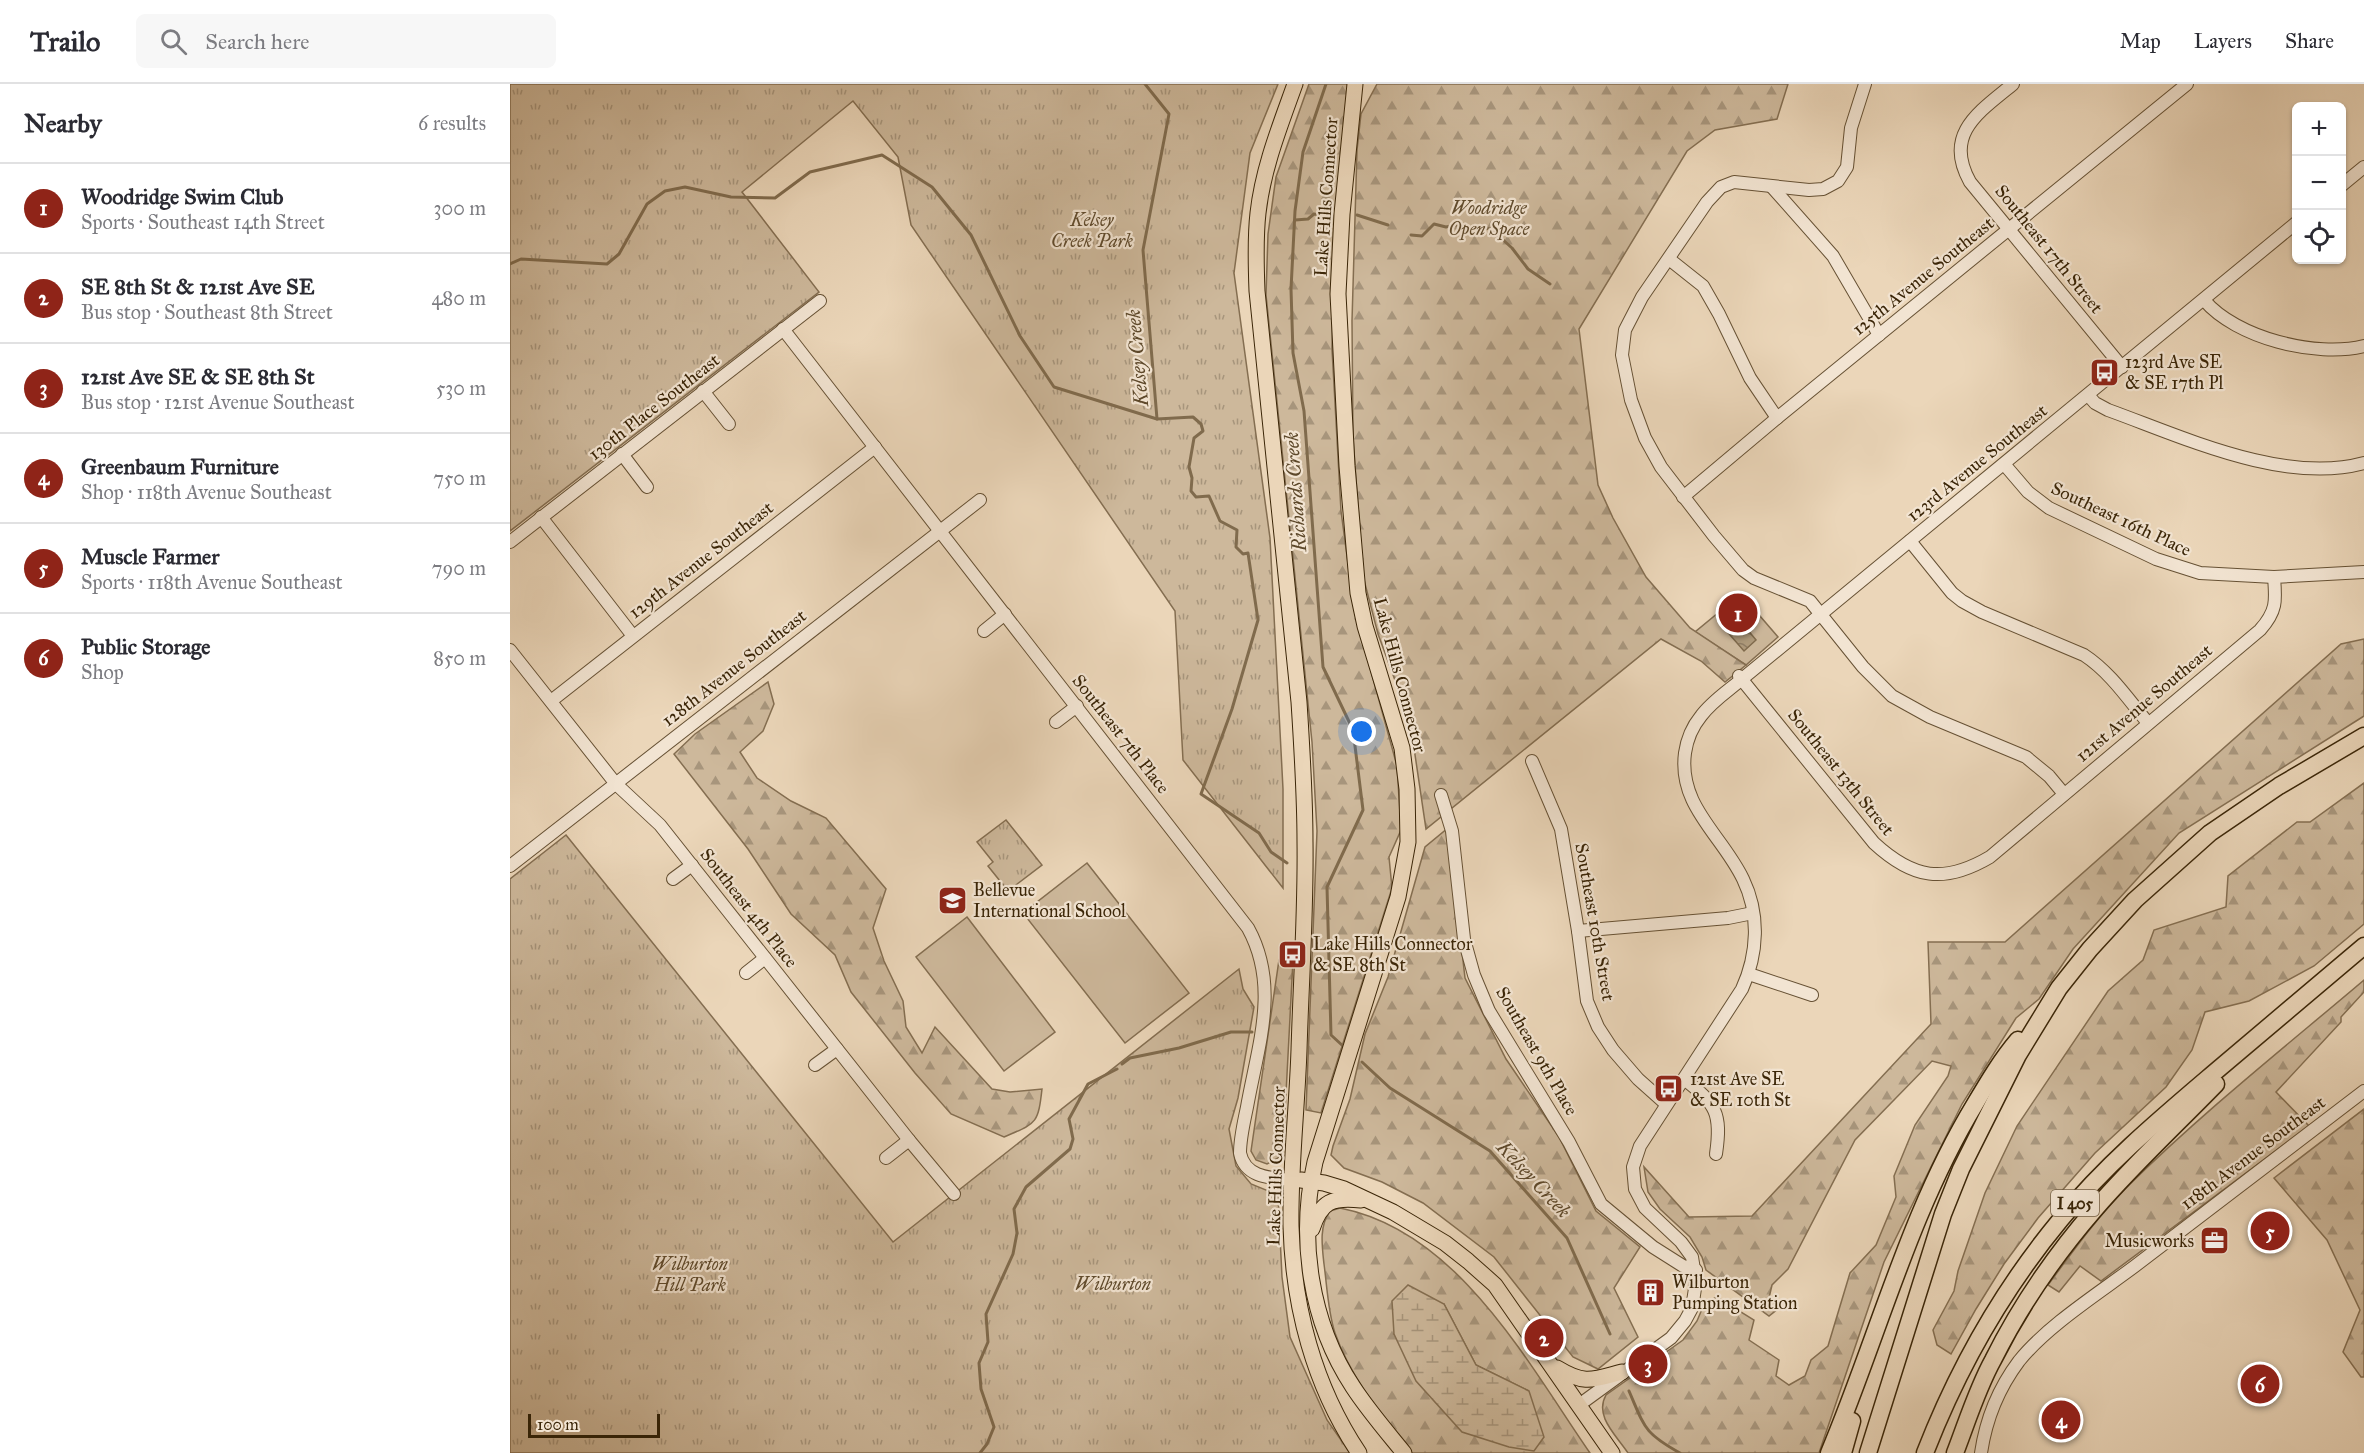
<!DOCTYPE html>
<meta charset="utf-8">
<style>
body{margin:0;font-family:"IM FELL Great Primer",serif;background:#f7f7f7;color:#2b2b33}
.controls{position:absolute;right:18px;top:18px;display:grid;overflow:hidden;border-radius:9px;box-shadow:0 2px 4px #0004}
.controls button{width:54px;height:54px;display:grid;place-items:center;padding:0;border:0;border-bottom:2px solid #e1e1e2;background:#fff;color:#2b2b33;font:30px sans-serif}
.scale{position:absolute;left:18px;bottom:15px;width:132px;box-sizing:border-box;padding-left:6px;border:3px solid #3a2507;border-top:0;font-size:16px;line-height:21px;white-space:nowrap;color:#3a2507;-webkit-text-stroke:4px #f2e4d2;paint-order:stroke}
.you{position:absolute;left:852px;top:648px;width:21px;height:21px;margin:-15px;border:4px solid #fff;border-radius:50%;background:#1a73e8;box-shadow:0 0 0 9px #1a73e833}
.badge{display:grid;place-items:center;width:39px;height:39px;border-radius:50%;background:#8f2418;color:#fff;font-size:20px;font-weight:700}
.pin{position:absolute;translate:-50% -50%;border:3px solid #fff;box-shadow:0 2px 6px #0006}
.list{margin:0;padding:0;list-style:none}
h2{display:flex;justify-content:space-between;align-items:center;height:78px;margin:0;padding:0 24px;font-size:26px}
h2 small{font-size:20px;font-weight:400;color:#7c7c81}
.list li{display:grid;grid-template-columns:39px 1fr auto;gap:18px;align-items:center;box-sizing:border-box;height:90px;padding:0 24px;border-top:2px solid #e1e1e2}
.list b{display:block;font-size:22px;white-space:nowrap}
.list p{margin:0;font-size:20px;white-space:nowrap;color:#7c7c81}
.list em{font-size:20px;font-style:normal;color:#7c7c81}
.icon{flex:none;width:33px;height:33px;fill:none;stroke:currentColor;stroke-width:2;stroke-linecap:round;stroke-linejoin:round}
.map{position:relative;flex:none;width:1854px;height:1369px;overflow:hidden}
header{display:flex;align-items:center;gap:36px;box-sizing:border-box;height:84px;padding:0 30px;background:#fff;border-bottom:2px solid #e1e1e2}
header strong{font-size:28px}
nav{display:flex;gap:33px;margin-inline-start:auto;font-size:21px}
.search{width:420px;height:54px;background:#f7f7f7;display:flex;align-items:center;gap:15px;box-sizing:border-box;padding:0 21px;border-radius:9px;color:#7c7c81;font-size:22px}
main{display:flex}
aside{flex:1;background:#fff}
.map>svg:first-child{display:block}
.green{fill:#cdb89b;stroke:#846e51;stroke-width:1.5}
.forest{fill:url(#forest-firs);stroke:#846e51;stroke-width:1.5;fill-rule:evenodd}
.wetland{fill:url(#wetland-marsh);stroke:#846e51;stroke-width:1.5}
.park{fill:url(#park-tufts);stroke:#846e51;stroke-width:1.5}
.water{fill:url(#water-waves);stroke:#806b4d;stroke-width:1.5}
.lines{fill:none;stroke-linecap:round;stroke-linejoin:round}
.stream{stroke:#806b4d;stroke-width:3}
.minor-casing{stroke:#665134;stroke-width:14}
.major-casing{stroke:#3a2507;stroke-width:17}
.highway-casing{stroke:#3a2507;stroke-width:19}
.minor{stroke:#f2e4d2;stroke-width:12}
.major{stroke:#ebd6b9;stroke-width:15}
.highway{stroke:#ebd6b9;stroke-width:16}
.labels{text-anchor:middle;stroke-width:4.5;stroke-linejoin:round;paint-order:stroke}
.shield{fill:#f2e4d2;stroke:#715e44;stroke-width:1.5}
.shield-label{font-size:16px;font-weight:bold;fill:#3a2507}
.street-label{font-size:18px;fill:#3a2507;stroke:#f2e4d2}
.park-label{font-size:18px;font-style:italic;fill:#5f4a2c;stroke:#f2e4d2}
.poi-label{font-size:18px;fill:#3a2507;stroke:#f2e4d2;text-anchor:start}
.water-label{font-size:20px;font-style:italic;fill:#5d482a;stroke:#f2e4d2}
</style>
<header>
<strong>Trailo</strong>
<div class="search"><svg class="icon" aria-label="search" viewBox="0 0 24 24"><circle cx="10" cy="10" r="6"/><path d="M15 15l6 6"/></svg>Search here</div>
<nav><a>Map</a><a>Layers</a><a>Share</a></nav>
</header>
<main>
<aside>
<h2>Nearby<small>6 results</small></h2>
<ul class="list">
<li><span class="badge">1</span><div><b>Woodridge Swim Club</b><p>Sports · Southeast 14th Street</p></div><em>300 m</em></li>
<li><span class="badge">2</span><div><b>SE 8th St &amp; 121st Ave SE</b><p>Bus stop · Southeast 8th Street</p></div><em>480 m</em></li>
<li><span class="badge">3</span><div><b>121st Ave SE &amp; SE 8th St</b><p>Bus stop · 121st Avenue Southeast</p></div><em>530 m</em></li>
<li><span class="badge">4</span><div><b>Greenbaum Furniture</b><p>Shop · 118th Avenue Southeast</p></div><em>750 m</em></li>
<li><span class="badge">5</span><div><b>Muscle Farmer</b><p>Sports · 118th Avenue Southeast</p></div><em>790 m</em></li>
<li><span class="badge">6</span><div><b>Public Storage</b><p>Shop</p></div><em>850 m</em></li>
</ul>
</aside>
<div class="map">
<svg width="1854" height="1369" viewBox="0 0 1854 1369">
<defs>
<pattern id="forest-firs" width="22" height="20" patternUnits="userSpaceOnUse" patternTransform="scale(1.5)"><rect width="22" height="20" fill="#cdb89b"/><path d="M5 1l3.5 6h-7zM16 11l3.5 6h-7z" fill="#a7957c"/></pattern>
<pattern id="wetland-marsh" width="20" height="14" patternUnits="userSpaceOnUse" patternTransform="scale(1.5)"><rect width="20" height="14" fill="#cdb89b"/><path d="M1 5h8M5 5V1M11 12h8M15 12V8" fill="none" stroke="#a7957c"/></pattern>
<pattern id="park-tufts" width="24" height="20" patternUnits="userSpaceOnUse" patternTransform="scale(1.5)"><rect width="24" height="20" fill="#cdb89b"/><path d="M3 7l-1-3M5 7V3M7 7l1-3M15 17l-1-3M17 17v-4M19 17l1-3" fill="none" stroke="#a7957c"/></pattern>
<pattern id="water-waves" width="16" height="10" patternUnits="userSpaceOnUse" patternTransform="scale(1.5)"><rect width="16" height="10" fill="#af9a7c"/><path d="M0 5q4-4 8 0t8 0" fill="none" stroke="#8f7d64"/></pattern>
</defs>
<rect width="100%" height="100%" fill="#ebd6b9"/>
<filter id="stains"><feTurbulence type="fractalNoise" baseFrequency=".00333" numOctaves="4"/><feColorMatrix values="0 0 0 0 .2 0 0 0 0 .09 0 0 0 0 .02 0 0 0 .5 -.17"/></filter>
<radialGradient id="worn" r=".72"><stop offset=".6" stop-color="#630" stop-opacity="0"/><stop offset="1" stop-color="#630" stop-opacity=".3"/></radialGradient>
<g class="green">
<path d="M1231,510L1268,553L1236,581L1185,548Z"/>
<path d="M577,779L679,909L615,959L513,829Z"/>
<path d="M457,833L545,948L494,987L406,873Z"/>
</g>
<g class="forest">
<path d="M799,0H840L824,147L822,265L831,427L844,525L887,682L891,746L879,773L882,804L811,1029L796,1026L807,747L802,658L756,211L758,150L766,93Z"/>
<path d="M867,0H1278L1267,35L1205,46L1177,67L1069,245L1088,401L1103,434L1136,493L1180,544L1236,581L1215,598L1191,577L1151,555L916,745L900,637L868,550L853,492L843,353L842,237L847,66L851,30Z"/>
<path d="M1854,555V632L1669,749L1563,865L1529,915L1506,934L1452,1020L1374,1178L1309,1369H1118C1106,1351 1084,1332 1096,1311L1173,1256L1187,1237L1195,1218L1207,1213L1244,1236L1239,1256L1269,1276L1266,1292L1279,1301L1295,1292L1301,1276L1318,1262L1340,1189L1366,1161L1386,1113L1384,1092L1405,1041L1438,992L1441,982L1422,977L1345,1056L1278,1185L1262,1201L1259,1214L1269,1224L1259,1232L1196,1186L1192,1173L1180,1153L1150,1125L1138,1108L1134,1083L1179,1133L1242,1132L1421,940L1418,858H1495L1831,560Z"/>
<path d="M258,598L264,620L253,647L230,668L247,694L281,717L316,734L376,805L363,844L374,877L393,917L396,943L412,969L425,943L482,1005L500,1008L532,1005C528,1041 526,1039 494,1053L441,1030L405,989L341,908L325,871L281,830L238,765L164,670L185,650Z"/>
<path d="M1854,699V840L1804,882L1739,917L1695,928L1682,966L1656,1003L1585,1069L1528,1134L1494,1180L1466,1225L1441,1270L1427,1261L1423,1246L1444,1207L1448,1187L1475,1109L1507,1042L1598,907L1633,876L1644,846L1716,823L1718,792L1787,738H1800Z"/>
<path d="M938,744L955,894L996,975L1049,1053L1086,1127L1130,1163L1104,1204L1128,1253L1088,1285L1063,1273L984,1173L913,1119L872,1098L834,1084L821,1071L823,1062L840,1015L855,950L878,893L915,763Z"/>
<path d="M777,871L783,876L773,1067L768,1074L757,1080L746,1076L741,1067L769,876Z"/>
<path d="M1854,896V908L1831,933V938L1766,1008L1799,1042L1591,1197L1570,1182L1549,1208L1538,1201C1563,1167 1589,1131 1619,1101C1693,1028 1775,963 1854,896Z"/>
<path d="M1854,1025V1293H1851L1833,1268L1850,1226L1817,1156L1764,1094Z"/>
<path d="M830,1124C948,1147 1017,1278 1080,1369H902C873,1332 841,1295 825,1249C818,1228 817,1202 814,1180C812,1162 809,1142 820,1127ZM934,1220L966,1281L1019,1307L884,1250Z"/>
</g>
<path class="wetland" d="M898,1201L934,1220L966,1281L1019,1307L1034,1353L1024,1367L999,1363L952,1348L906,1297L884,1250L882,1217Z"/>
<g class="park">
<path d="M0,0H768L740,69L724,189L760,454L773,705V804L673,676L665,527L401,141L388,73L343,17L232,108L309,208L0,447Z"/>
<path d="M496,736L532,781L498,807L478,782L483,778L467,758Z"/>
<path d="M56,751L383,1158L729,885L733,905L744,923L728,1014L719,1045L726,1082L741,1100L768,1111L772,1193L780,1253L817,1336L840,1369H0V795Z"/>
</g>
<path class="water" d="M1227,533L1246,556L1234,567L1214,544Z"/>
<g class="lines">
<g class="stream">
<path d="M635,0L659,30L633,166L647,335L683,333L691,340L693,347L684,354L679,383L682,394L681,407L686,413L699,412L710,437L727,446L726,463L733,470L738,469L748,536L722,625L691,710L749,749L761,768L777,779"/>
<path d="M816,0L793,68L785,127L781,205L783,269L794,327L813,583L843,646L853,726L817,803L821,951L833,962"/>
<path d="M847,131L878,141"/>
<path d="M785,136L798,135L804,130L820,132"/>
<path d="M901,151L912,152L924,140L936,143L951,140L965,145L974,143L982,146L1002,164L1018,185L1040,200"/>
<path d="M0,180L11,175L97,180L109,170L137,120L155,107L175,103L221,113L265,114L300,88L372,71L422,103L461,151L510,252L544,303L647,335"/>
<path d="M852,978L880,1004L980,1067L1057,1154L1100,1250"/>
<path d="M612,980L620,974L669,964L721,948H742"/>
<path d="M1119,1307C1135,1344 1134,1349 1170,1369"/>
<path d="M470,1369L477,1360L484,1343L471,1305L469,1279L478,1258L476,1230L503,1170L507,1149L504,1125L516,1103L560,1065L563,1055L559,1035L578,1000L607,985"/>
</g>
<defs>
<g id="minor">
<path d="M1355,0L1341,44L1337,83L1328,97L1313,105L1299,106L1224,98L1211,103L1197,118L1132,213L1115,246L1112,271L1121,316L1135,354L1151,383L1204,452L1233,486L1244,494L1300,517L1353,583L1382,612L1420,633L1516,673L1539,692L1554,710"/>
<path d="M1503,0C1469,28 1433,50 1460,98L1612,283"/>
<path d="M1832,101L1854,83"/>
<path d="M1262,103L1323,172L1369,251"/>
<path d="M1159,175L1193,202L1209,230L1240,294L1267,334"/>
<path d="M1694,216C1726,254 1806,274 1854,262"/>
<path d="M273,245L738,844C770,902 748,961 737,1023C734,1038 730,1054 730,1069C735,1094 761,1094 782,1096"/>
<path d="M193,307L219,340"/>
<path d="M1578,311L1585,319L1598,326C1673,353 1774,401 1854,379"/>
<path d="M112,370L137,403"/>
<path d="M1494,380L1518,408L1539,424L1646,475L1690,489L1764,493"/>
<path d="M1173,413L1267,334L1677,0"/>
<path d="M31,433L123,552"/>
<path d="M1400,457L1442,509L1452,517L1472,528L1574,571C1600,588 1618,615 1638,639"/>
<path d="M0,458L310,217"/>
<path d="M474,547L495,530"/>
<path d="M0,566L106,700L150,741L399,1056L444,1110"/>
<path d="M1229,592L1364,759C1403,795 1434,800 1480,773L1750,546C1767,527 1766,517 1764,493L1854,488"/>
<path d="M41,617L365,363"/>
<path d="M546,638L567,622"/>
<path d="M1022,677L1051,745L1068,847L1077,917L1088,943L1103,966L1128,995L1156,1020"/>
<path d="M931,711L942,747L954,855L964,891L979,927L1059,1058L1091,1120L1143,1163L1173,1182L1186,1186"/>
<path d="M0,782L470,416"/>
<path d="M163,795L182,781"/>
<path d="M1068,847L1218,834L1243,829"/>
<path d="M236,889L255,874"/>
<path d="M1239,890L1302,911"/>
<path d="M305,981L327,965"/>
<path d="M1174,995C1206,1020 1212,1029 1206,1070"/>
<path d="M376,1074L399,1056"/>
<path d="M1069,1321L1161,1254L1175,1237L1182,1224L1186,1198L1182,1173L1171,1158L1135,1124L1125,1105L1123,1083L1130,1062L1232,905C1248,870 1250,830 1233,795C1212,751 1168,722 1175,669C1177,655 1182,643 1191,632C1202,617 1218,607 1232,595L1786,139"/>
<path d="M1471,1369C1476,1335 1488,1305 1509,1277C1537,1242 1589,1209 1625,1182C1702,1123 1778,1065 1854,1007"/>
</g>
<g id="major">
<path d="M785,0C770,42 753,84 748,129C745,155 746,181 747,207L789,618C792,664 795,711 795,758C796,827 791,897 789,966C787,1025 780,1084 781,1142C783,1222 804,1302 849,1369"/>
<path d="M845,0L832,130L828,210L837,382L848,509L855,542L892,664L897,705L898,758L888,813L805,1078C788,1154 800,1238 843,1303C858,1326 877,1348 894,1369"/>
<path d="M791,1096L814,1099L834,1105L883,1128L935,1159L958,1177L985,1201L1102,1369"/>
<path d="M802,1145C811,1117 822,1113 851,1116"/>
<path d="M1047,1284C1075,1301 1082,1296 1112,1288"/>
</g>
<g id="highway">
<path d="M1319,1369C1368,1253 1399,1129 1465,1020C1478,998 1491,976 1508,956"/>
<path d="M1333,1369L1342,1337"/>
<path d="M1358,1369L1433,1130L1451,1085L1508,971L1549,904L1580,865L1625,816L1700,749L1769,702L1854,652"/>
<path d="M1415,1369C1448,1284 1493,1205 1551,1135C1596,1080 1651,1034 1705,988C1754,946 1804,904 1854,862"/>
<path d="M1445,1369C1457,1338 1467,1305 1483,1276C1510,1222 1546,1170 1585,1125C1623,1081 1666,1041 1706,1000"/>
</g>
</defs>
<use href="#minor" class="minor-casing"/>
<use href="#major" class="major-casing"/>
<use href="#highway" class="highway-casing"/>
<use href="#minor" class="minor"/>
<use href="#major" class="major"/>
<use href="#highway" class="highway"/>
</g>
<defs>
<symbol id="bus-square" viewBox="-11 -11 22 22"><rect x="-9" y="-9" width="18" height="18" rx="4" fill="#8f2418" stroke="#f2e4d2"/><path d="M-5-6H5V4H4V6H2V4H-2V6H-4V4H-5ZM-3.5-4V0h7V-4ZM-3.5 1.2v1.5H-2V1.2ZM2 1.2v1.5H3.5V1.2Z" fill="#fff"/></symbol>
<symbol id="school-square" viewBox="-11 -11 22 22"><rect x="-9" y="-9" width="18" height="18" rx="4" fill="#8f2418" stroke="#f2e4d2"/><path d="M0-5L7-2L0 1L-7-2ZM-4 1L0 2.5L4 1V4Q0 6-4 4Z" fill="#fff"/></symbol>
<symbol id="office-square" viewBox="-11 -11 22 22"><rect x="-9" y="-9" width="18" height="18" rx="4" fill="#8f2418" stroke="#f2e4d2"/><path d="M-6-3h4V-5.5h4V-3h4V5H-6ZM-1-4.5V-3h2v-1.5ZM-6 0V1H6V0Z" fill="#fff"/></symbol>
<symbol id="building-square" viewBox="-11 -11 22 22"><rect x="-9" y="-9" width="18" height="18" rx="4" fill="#8f2418" stroke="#f2e4d2"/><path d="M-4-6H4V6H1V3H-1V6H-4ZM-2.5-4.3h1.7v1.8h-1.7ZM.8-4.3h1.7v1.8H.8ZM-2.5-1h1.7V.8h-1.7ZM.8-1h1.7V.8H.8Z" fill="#fff"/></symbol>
</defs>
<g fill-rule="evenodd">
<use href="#bus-square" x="1578" y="272" width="33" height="33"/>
<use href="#school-square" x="426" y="800" width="33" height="33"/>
<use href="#bus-square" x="766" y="854" width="33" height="33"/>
<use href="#bus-square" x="1142" y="988" width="33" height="33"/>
<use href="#office-square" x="1688" y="1140" width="33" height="33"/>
<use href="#building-square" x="1124" y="1192" width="33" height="33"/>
</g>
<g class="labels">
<rect class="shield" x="1541" y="1106" width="48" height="26" rx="4.5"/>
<g class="shield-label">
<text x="1565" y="1125">I 405</text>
</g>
<g class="street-label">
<text transform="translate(816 113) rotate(-86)" y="6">Lake Hills Connector</text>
<text transform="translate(1539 165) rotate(51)" y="6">Southeast 17th Street</text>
<text transform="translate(1413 192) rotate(-39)" y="6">125th Avenue Southeast</text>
<text transform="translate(144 323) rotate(-38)" y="6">130th Place Southeast</text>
<text transform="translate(1467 379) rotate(-39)" y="6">123rd Avenue Southeast</text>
<text transform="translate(1611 435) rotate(25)" y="6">Southeast 16th Place</text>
<text transform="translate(191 476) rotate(-38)" y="6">129th Avenue Southeast</text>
<text transform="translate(224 584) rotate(-38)" y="6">128th Avenue Southeast</text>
<text transform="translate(890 591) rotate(75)" y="6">Lake Hills Connector</text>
<text transform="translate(1634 619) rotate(-40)" y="6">121st Avenue Southeast</text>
<text transform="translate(611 650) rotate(52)" y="6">Southeast 7th Place</text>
<text transform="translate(1331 688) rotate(51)" y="6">Southeast 13th Street</text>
<text transform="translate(239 824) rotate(52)" y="6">Southeast 4th Place</text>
<text transform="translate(1085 838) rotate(80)" y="6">Southeast 10th Street</text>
<text transform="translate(1027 967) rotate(60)" y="6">Southeast 9th Place</text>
<text transform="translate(1743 1069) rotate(-37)" y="6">118th Avenue Southeast</text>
<text transform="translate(766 1082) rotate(-88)" y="6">Lake Hills Connector</text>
</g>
<g class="park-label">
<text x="979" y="130">Woodridge<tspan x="979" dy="21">Open Space</tspan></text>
<text x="582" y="142">Kelsey<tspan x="582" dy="21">Creek Park</tspan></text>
<text x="180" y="1186">Wilburton<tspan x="180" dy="21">Hill Park</tspan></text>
<text x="603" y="1206">Wilburton</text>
</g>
<g class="poi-label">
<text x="1615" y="284">123rd Ave SE<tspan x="1615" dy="21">&amp; SE 17th Pl</tspan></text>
<text x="463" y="812">Bellevue<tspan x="463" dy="21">International School</tspan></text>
<text x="803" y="866">Lake Hills Connector<tspan x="803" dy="21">&amp; SE 8th St</tspan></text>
<text x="1180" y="1001">121st Ave SE<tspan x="1180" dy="21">&amp; SE 10th St</tspan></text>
<text x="1684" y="1163" text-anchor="end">Musicworks</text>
<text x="1162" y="1204">Wilburton<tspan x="1162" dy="21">Pumping Station</tspan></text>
</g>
<g class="water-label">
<text transform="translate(627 274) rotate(-95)" y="7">Kelsey Creek</text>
<text transform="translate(785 408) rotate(-94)" y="7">Richards Creek</text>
<text transform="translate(1024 1095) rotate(47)" y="7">Kelsey Creek</text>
</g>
</g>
<rect width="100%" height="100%" filter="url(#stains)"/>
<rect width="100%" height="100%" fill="url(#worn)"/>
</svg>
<div class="controls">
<button>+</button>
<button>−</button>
<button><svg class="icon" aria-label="locate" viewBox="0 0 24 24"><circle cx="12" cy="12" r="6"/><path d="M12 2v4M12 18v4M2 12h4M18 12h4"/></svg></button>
</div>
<div class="scale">100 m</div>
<div class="you"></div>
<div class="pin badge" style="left:1228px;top:529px">1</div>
<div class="pin badge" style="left:1034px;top:1254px">2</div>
<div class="pin badge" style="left:1138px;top:1280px">3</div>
<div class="pin badge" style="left:1551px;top:1336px">4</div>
<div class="pin badge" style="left:1760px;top:1147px">5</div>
<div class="pin badge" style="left:1750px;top:1300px">6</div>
</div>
</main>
